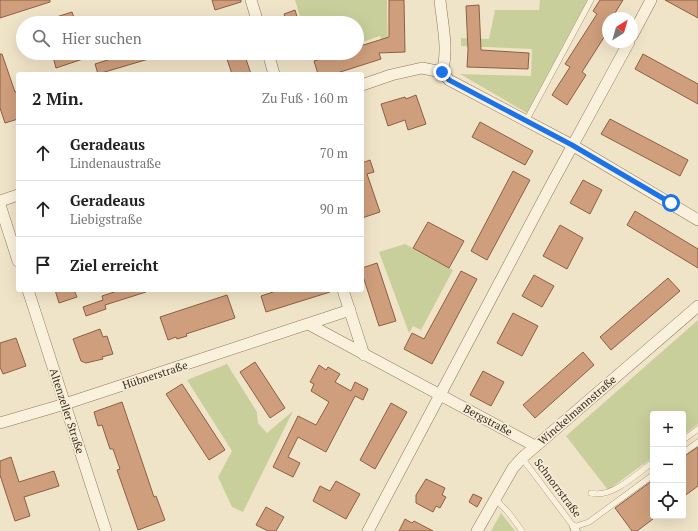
<!DOCTYPE html>
<html lang="de">
<meta charset="utf-8">
<style>
body{margin:0;font-family:"PT Serif",serif;background:#f6f6f6;color:#222}
.controls{position:absolute;right:12px;bottom:12px;display:grid;overflow:hidden;border-radius:4px;box-shadow:0 4px 16px #0002}
.controls button{width:36px;height:36px;display:grid;place-items:center;padding:0;border:0;border-bottom:1px solid #e0e0e0;background:#fff;color:#222;font:20px sans-serif}
.compass{position:absolute;left:602px;top:12px;width:36px;height:36px;border-radius:50%;background:#fff;box-shadow:0 4px 16px #0002;rotate:37deg}
.stop{position:absolute;width:12px;height:12px;margin:-9px;border:3px solid #1a73e8;border-radius:50%;background:#fff}
.stop.end{background:#1a73e8;border-color:#fff;box-shadow:0 1px 4px #0008}
.list{margin:0;padding:0;list-style:none}
h2{display:flex;justify-content:space-between;align-items:center;height:52px;margin:0;padding:0 16px;font-size:17px}
h2 small{font-size:13px;font-weight:400;color:#767676}
.list li{display:grid;grid-template-columns:26px 1fr auto;gap:12px;align-items:center;box-sizing:border-box;height:56px;padding:0 16px;border-top:1px solid #e0e0e0}
.list b{display:block;font-size:15px;white-space:nowrap}
.list p{margin:0;font-size:13px;white-space:nowrap;color:#767676}
.list em{font-size:13px;font-style:normal;color:#767676}
.icon{flex:none;width:22px;height:22px;fill:none;stroke:currentColor;stroke-width:2;stroke-linecap:round;stroke-linejoin:round}
.map{position:relative;flex:none;width:698px;height:531px;overflow:hidden}
.search{position:absolute;background:#fff;box-shadow:0 4px 16px #0002;left:16px;top:16px;width:348px;height:44px;display:flex;align-items:center;gap:10px;box-sizing:border-box;padding:0 14px;border-radius:22px;color:#767676;font-size:15px}
.panel{position:absolute;background:#fff;box-shadow:0 4px 16px #0002;left:16px;top:72px;width:348px;height:220px;border-radius:4px}
.map>svg:first-child{display:block}
.green{fill:#c9cf9b}
.building{fill:#cf9f7d;stroke:#8d5f41}
.lines{fill:none;stroke-linecap:round;stroke-linejoin:round}
.service-casing{stroke:#8d765c;stroke-width:6}
.pedestrian-casing{stroke:#8d765c;stroke-width:9}
.minor-casing{stroke:#8d765c;stroke-width:12}
.service{stroke:#faf1dc;stroke-width:5.5}
.pedestrian{stroke:#faf1dc;stroke-width:8}
.minor{stroke:#faf1dc;stroke-width:11}
.route{stroke:#1a73e8;stroke-width:5}
.labels{text-anchor:middle;stroke-width:3.5;stroke-linejoin:round;paint-order:stroke}
.street-label{font-size:11px;fill:#3d2e20;stroke:#f7eed8}
</style>
<div class="map">
<svg width="698" height="531" viewBox="0 0 698 531">
<rect width="100%" height="100%" fill="#f0e4c8"/>
<g class="green">
<path d="M295,0H387L388,53L380,36L357,44V23H302Z"/>
<path d="M540,0H588L527,113L460,74L531,76L532,49L461,46V38L489,39L495,10H539Z"/>
<path d="M405,244L453,270L421,330L413,326L409,333L379,252Z"/>
<path d="M698,320V424L683,435V414H653V457L608,490L566,436Z"/>
<path d="M227,364L257,412L258,423L267,433L293,411L243,512L232,507L218,477L232,451L187,380Z"/>
<path d="M501,513L515,531H491Z"/>
</g>
<g class="building">
<path d="M0,0H50V2L0,18Z"/>
<path d="M212,0H241V2L215,10Z"/>
<path d="M389,0H404L405,52L379,53L381,59L334,74H318L314,61L339,53H357V47L389,37Z"/>
<path d="M600,0H623L612,18H608V31L582,72L586,75L567,105L552,95L570,67L565,64L597,14L593,11Z"/>
<path d="M665,0H698V18Z"/>
<path d="M479,5L481,50L529,53L528,69L467,67L468,50L466,6Z"/>
<path d="M295,10L299,23H287L284,14Z"/>
<path d="M72,12L76,23H44V21Z"/>
<path d="M52,53H95V55L56,68Z"/>
<path d="M130,53H162V55L98,74L95,64Z"/>
<path d="M225,53H244L251,74H232Z"/>
<path d="M0,54H2L15,92L18,91V119L5,123L0,108Z"/>
<path d="M643,54L698,84V104L635,69Z"/>
<path d="M416,95L426,124L408,130L405,120L388,126L381,104L405,97L406,99Z"/>
<path d="M610,119L688,160L680,176L601,134Z"/>
<path d="M480,122L533,151L525,165L472,137Z"/>
<path d="M370,160L374,172L367,174L380,212L362,218V163Z"/>
<path d="M513,171L530,180L487,260L471,251Z"/>
<path d="M583,180L602,190L590,214L570,203Z"/>
<path d="M635,211L698,249V268L627,225Z"/>
<path d="M428,222L464,241L449,268L413,248Z"/>
<path d="M560,225L583,238L567,269L543,256Z"/>
<path d="M377,263L396,321L379,326L362,273V268Z"/>
<path d="M461,271L477,279L432,364L404,349L412,333L424,339Z"/>
<path d="M534,275L554,286L542,307L522,296Z"/>
<path d="M668,278L680,291L611,350L600,337Z"/>
<path d="M55,290H74L77,297L59,303Z"/>
<path d="M120,290H146V292L105,305L106,309L86,316L83,307L103,300L102,296Z"/>
<path d="M279,290H329L330,292L266,312L261,296Z"/>
<path d="M227,295L235,318L186,334L187,336L177,339L176,337L168,340L160,317Z"/>
<path d="M513,313L538,326L522,356L497,343Z"/>
<path d="M100,329L103,337L107,336L113,354L102,357L103,359L86,363L81,361L73,339Z"/>
<path d="M16,338L26,366L3,374L0,367V343Z"/>
<path d="M583,352L594,365L535,418L523,405Z"/>
<path d="M255,362L285,408L270,418L240,372Z"/>
<path d="M319,365L326,370L328,367L340,374L335,382L351,391L355,382L368,389L363,400L355,396L326,452L298,437L288,457L300,463L293,477L273,467L298,416L316,425L329,402L311,391L314,384L310,382Z"/>
<path d="M483,371L504,382L491,406L470,395Z"/>
<path d="M182,384L225,450L209,460L166,394Z"/>
<path d="M122,402L154,497L156,496L165,520L138,530L117,470L120,469L113,449H110L102,425L98,426L94,412Z"/>
<path d="M391,403L407,412L375,469L360,460Z"/>
<path d="M698,447V486L683,497V457Z"/>
<path d="M11,457L19,482L54,471L59,486L24,497L30,516L15,521L0,475V461Z"/>
<path d="M426,479L445,488L442,495L446,497L440,508L436,506L433,512L416,503V495Z"/>
<path d="M653,480V519L637,531H632L615,508Z"/>
<path d="M336,481L360,494L346,519L313,501L320,486L330,491Z"/>
<path d="M473,494L482,498L477,507L469,502Z"/>
<path d="M266,507L284,517L276,531H268L256,525Z"/>
<path d="M405,519L412,523L414,521L433,531H399Z"/>
</g>
<g class="lines">
<defs>
<g id="service">
<path d="M526,121L591,0"/>
<path d="M683,440L698,429"/>
<path d="M683,453L698,442"/>
<path d="M522,458L574,527L589,522L653,475"/>
<path d="M591,493C611,499 638,473 653,462"/>
<path d="M495,499L508,512L522,531"/>
</g>
<path id="pedestrian" d="M574,527L576,531"/>
<g id="minor">
<path d="M251,0L258,23"/>
<path d="M440,0C442,23 449,49 442,72"/>
<path d="M632,36L651,0"/>
<path d="M268,53L274,74"/>
<path d="M362,85L391,75L422,68L442,72L449,80L572,145L698,220"/>
<path d="M0,201L18,195"/>
<path d="M0,205L18,261"/>
<path d="M28,290L106,531"/>
<path d="M343,290L364,355"/>
<path d="M310,325L535,446"/>
<path d="M0,423L65,404L350,310"/>
<path d="M368,531L550,187L629,42"/>
<path d="M477,531L513,468L522,458L698,306"/>
</g>
</defs>
<use href="#service" class="service-casing"/>
<use href="#pedestrian" class="pedestrian-casing"/>
<use href="#minor" class="minor-casing"/>
<use href="#service" class="service"/>
<use href="#pedestrian" class="pedestrian"/>
<use href="#minor" class="minor"/>
</g>
<g class="lines">
<path class="route" d="M442,72L449,80L572,145L671,203"/>
</g>
<g class="labels">
<g class="street-label">
<text transform="translate(155 375) rotate(-18)" y="4">Hübnerstraße</text>
<text transform="translate(577 410) rotate(-41)" y="4">Winckelmannstraße</text>
<text transform="translate(67 411) rotate(72)" y="4">Altenzeller Straße</text>
<text transform="translate(488 420) rotate(28)" y="4">Bergstraße</text>
<text transform="translate(558 488) rotate(53)" y="4">Schnorrstraße</text>
</g>
</g>
</svg>
<div class="controls">
<button>+</button>
<button>−</button>
<button><svg class="icon" aria-label="locate" viewBox="0 0 24 24"><circle cx="12" cy="12" r="6"/><path d="M12 2v4M12 18v4M2 12h4M18 12h4"/></svg></button>
</div>
<svg class="compass" viewBox="-18 -18 36 36"><path d="M0-13l5 13h-10z" fill="#e53935"/><path d="M0 13l5-13h-10z" fill="#767676"/></svg>
<div class="stop" style="left:671px;top:203px"></div>
<div class="stop end" style="left:442px;top:72px"></div>
<div class="search"><svg class="icon" aria-label="search" viewBox="0 0 24 24"><circle cx="10" cy="10" r="6"/><path d="M15 15l6 6"/></svg>Hier suchen</div>
<section class="panel">
<h2>2 Min.<small>Zu Fuß · 160 m</small></h2>
<ul class="list">
<li><svg class="icon" aria-label="ahead" viewBox="0 0 24 24"><path d="M12 20V5M6 11l6-6 6 6"/></svg><div><b>Geradeaus</b><p>Lindenaustraße</p></div><em>70 m</em></li>
<li><svg class="icon" aria-label="ahead" viewBox="0 0 24 24"><path d="M12 20V5M6 11l6-6 6 6"/></svg><div><b>Geradeaus</b><p>Liebigstraße</p></div><em>90 m</em></li>
<li><svg class="icon" aria-label="arrive" viewBox="0 0 24 24"><path d="M6 21V4h12l-3 4 3 4H6"/></svg><div><b>Ziel erreicht</b></div></li>
</ul>
</section>
</div>
